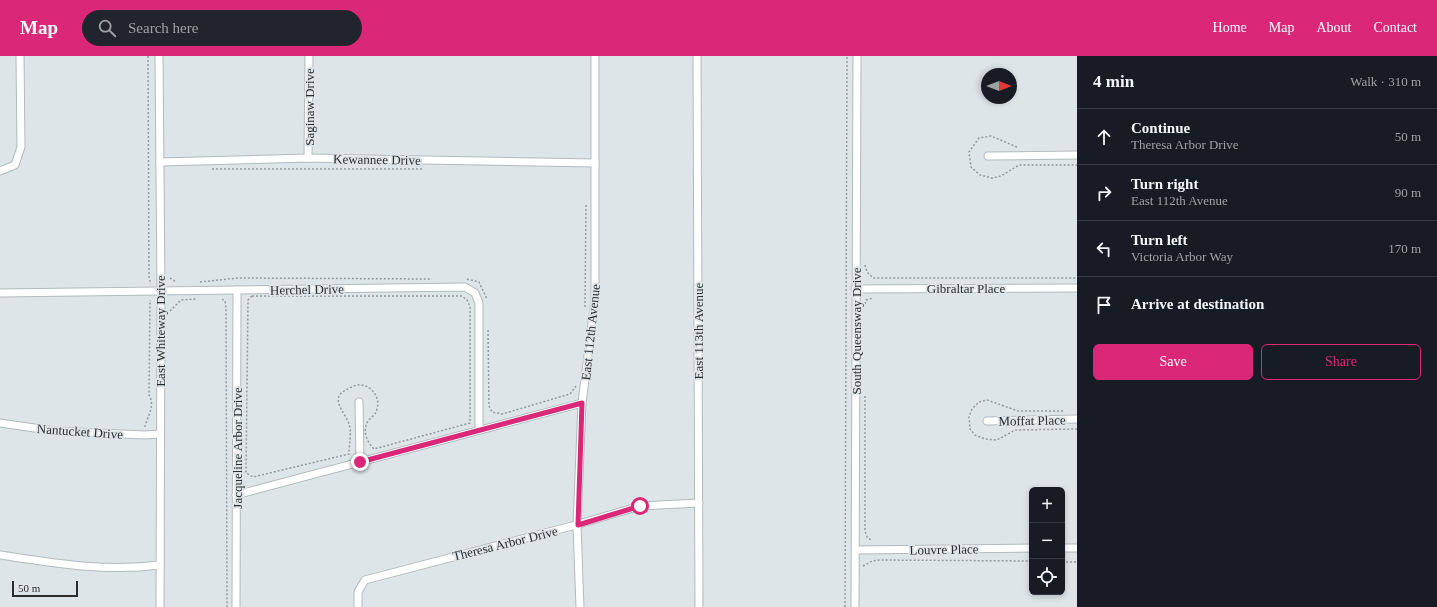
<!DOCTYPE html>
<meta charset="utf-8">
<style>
body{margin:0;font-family:"Times New Roman",serif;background:#20242c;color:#f1f3f6}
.controls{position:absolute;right:12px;bottom:12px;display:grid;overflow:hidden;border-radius:6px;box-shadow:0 2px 6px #0003}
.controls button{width:36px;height:36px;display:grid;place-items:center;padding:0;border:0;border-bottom:1px solid #363941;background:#171b24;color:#f1f3f6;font:20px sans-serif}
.compass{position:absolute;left:981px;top:12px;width:36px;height:36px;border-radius:50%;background:#171b24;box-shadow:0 2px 6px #0003;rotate:90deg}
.scale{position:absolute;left:12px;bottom:10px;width:66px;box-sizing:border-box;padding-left:4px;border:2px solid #2b2e2f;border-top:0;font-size:11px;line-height:14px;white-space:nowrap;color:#2b2e2f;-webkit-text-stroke:3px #dde5e8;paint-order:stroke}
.stop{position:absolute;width:12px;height:12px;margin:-9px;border:3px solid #db2777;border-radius:50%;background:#fff}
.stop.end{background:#db2777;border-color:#fff;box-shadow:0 1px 4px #0008}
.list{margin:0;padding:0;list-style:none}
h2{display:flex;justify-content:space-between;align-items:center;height:52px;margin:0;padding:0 16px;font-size:17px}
h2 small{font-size:13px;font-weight:400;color:#9ea1a6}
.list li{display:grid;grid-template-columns:26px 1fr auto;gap:12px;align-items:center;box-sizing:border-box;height:56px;padding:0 16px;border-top:1px solid #363941}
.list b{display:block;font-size:15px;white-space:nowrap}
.list p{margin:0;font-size:13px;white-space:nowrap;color:#9ea1a6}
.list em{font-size:13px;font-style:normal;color:#9ea1a6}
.actions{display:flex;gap:8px;padding:12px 16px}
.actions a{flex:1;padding:9px 0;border:1px solid #db2777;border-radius:6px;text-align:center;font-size:14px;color:#db2777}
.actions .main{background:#db2777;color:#fff}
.icon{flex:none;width:22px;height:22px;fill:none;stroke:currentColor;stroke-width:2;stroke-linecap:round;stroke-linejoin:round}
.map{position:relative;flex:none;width:1077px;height:551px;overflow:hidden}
header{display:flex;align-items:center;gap:24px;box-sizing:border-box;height:56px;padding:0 20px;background:#db2777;color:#fff}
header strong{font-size:19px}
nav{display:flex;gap:22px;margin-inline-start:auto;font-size:14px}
.search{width:280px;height:36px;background:#20242c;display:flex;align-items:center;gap:10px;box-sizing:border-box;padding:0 14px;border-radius:22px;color:#9ea1a6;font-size:15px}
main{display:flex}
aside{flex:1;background:#171b24}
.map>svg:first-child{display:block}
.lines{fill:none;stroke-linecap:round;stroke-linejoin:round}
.street-casing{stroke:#b2babd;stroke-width:9}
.path{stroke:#949a9d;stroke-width:1.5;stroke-dasharray:2 2;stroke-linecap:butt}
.street{stroke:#fff;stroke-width:7}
.route{stroke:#db2777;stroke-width:5}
.labels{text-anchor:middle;stroke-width:3.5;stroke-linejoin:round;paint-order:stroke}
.street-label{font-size:13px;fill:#2b2e2f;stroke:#dde5e8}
</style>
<header>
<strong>Map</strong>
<div class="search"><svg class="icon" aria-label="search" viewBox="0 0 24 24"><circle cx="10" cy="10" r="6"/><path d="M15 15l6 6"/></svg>Search here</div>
<nav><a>Home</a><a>Map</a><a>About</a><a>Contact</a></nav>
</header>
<main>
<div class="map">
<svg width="1077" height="551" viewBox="0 0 1077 551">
<rect width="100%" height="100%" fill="#dde5e8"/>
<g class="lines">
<defs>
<g id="street">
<path d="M159,0L161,236L160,551"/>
<path d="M697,0L699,551"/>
<path d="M988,100L1077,99"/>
<path d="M308,102L309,0"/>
<path d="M160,106L308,102L595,107"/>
<path d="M0,115L15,109L21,91L20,0"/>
<path d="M855,233L1077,232"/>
<path d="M0,237L465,231L475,237L479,247V374"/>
<path d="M359,346L360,406"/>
<path d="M987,365L1077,363"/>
<path d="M0,367L55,375L145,379L159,378"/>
<path d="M236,439L582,347"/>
<path d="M1062,492H1077"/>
<path d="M856,494L1032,492"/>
<path d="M0,499C54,507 105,516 160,509"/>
<path d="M236,551L237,234"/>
<path d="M358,551V536L365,524L572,470L640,450L699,447"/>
<path d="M580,551L577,469L582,347L595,244V0"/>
<path d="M855,551L857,0"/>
</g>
</defs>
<use href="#street" class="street-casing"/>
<g class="path">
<path d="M148,0L149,222L151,228"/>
<path d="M1017,91L991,80L979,82L969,96L971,111L980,119L992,122L1001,120L1019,109H1077"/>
<path d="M212,113H424"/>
<path d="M865,209L867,216L873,222H1077"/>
<path d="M170,222L176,226"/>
<path d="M467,223L479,226L487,243"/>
<path d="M200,226L238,222L432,223"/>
<path d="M252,240H462L467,244L470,250V367L374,393C367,386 362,375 368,365C371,361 376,359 377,353C381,341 370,327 357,329C353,330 349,332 346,334C328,342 347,359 349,368C352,376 349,389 349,398L253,421L246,417L248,244Z"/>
<path d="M222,243L225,245L226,252L227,551"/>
<path d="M865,248L866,244L873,242"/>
<path d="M585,251L586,148"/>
<path d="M170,255L181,244L196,243"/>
<path d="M488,274L489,350L492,356L502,358L570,338L576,330"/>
<path d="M865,340V475L867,481L872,485"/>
<path d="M1063,355H1018L987,344L979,346L972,353L969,361L970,373L975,379L985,383L997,384L1015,374L1077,373"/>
<path d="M145,371C146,363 156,350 149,339L150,244"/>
<path d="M1062,506H1077"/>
<path d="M863,510L872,505L880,504L1032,505"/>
<path d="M845,551L847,0"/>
</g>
<use href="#street" class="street"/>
</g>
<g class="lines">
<path class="route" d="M360,406L582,347L578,469L640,450"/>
</g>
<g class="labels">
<g class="street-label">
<text transform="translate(309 51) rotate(-90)" y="5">Saginaw Drive</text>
<text transform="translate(377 103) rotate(1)" y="5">Kewannee Drive</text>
<text x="966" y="237">Gibraltar Place</text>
<text transform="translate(307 233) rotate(-1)" y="5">Herchel Drive</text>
<text transform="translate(160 275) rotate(-90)" y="5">East Whiteway Drive</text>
<text transform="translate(698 275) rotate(-90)" y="5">East 113th Avenue</text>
<text transform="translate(856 275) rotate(-90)" y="5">South Queensway Drive</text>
<text transform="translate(590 276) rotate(-84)" y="5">East 112th Avenue</text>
<text transform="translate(1032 364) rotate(-1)" y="5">Moffat Place</text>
<text transform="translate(80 375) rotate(4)" y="5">Nantucket Drive</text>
<text transform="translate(237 392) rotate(-90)" y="5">Jacqueline Arbor Drive</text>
<text transform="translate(505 487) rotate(-14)" y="5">Theresa Arbor Drive</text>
<text transform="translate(944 493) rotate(-1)" y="5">Louvre Place</text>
</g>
</g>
</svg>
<div class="controls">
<button>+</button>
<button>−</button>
<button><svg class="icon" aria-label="locate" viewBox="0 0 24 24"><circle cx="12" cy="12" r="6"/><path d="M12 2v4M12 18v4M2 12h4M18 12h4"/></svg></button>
</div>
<svg class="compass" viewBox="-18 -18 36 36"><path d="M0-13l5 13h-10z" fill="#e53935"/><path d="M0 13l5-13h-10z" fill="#9ea1a6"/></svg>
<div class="scale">50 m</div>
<div class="stop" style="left:640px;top:450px"></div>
<div class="stop end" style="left:360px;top:406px"></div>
</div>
<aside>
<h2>4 min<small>Walk · 310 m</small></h2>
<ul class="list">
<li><svg class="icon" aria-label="ahead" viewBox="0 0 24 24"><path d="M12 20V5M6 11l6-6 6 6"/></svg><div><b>Continue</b><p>Theresa Arbor Drive</p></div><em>50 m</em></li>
<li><svg class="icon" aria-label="right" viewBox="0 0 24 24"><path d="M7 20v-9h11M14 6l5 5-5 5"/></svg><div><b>Turn right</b><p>East 112th Avenue</p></div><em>90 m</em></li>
<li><svg class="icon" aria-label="left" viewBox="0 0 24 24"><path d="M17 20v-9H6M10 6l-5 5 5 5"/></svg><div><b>Turn left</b><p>Victoria Arbor Way</p></div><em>170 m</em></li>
<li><svg class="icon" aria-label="arrive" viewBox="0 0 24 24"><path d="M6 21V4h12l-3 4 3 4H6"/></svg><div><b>Arrive at destination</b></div></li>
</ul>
<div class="actions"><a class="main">Save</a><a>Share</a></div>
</aside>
</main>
